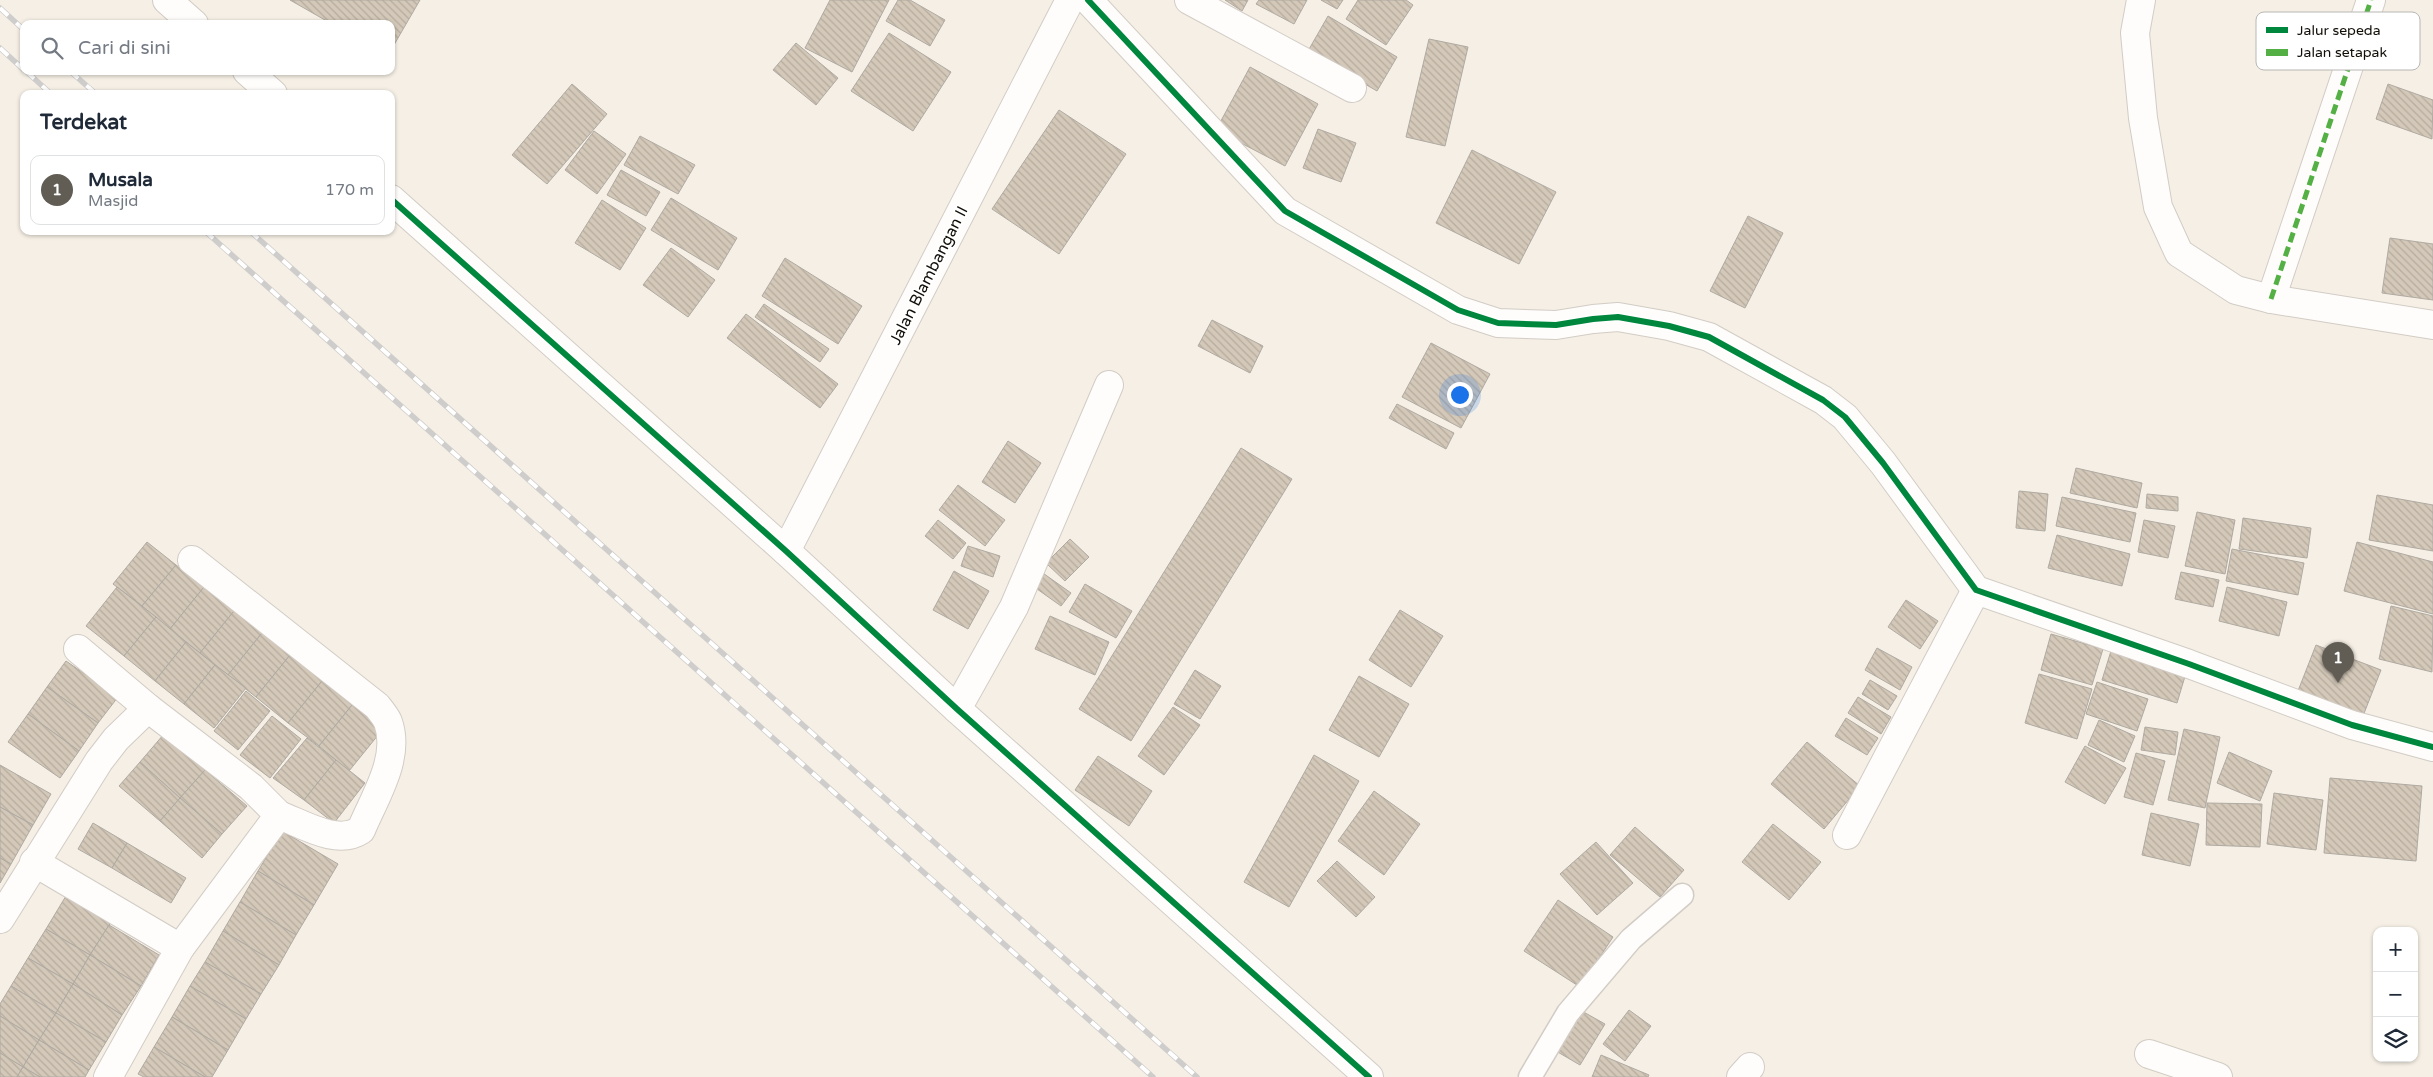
<!DOCTYPE html>
<html lang="id">
<meta charset="utf-8">
<style>
body{margin:0;font-family:"Varela Round",sans-serif;background:#f2f2f3;color:#1f2937}
.controls{position:absolute;right:15px;bottom:15px;display:grid;overflow:hidden;border-radius:10px;box-shadow:0 1px 4px #0004}
.controls button{width:45px;height:45px;display:grid;place-items:center;padding:0;border:0;border-bottom:1px solid #e0e1e3;background:#fff;color:#1f2937;font:25px sans-serif}
.you{position:absolute;left:1459px;top:394px;width:18px;height:18px;margin:-12px;border:4px solid #fff;border-radius:50%;background:#1a73e8;box-shadow:0 0 0 8px #1a73e833}
.badge{display:grid;place-items:center;width:32px;height:32px;border-radius:50%;background:#615d55;color:#fff;font-size:16px;font-weight:700}
.pin{position:absolute;translate:-50% -41px;filter:drop-shadow(0 1px 2px #0008)}
.pin::after{content:'';position:absolute;top:26px;width:18px;height:15px;background:inherit;clip-path:polygon(0 0,100% 0,50% 100%)}
.list{margin:0;padding:0;list-style:none}
h2{display:flex;justify-content:space-between;align-items:center;height:65px;margin:0;padding:0 20px;font-size:21px}
h2 small{font-size:16px;font-weight:400;color:#747a83}
.list li{display:grid;grid-template-columns:32px 1fr auto;gap:15px;align-items:center;box-sizing:border-box;height:70px;margin:0 10px 10px;padding:0 10px;border:1px solid #e0e1e3;border-radius:10px}
.list b{display:block;font-size:19px;white-space:nowrap}
.list p{margin:0;font-size:16px;white-space:nowrap;color:#747a83}
.list em{font-size:16px;font-style:normal;color:#747a83}
.icon{flex:none;width:28px;height:28px;fill:none;stroke:currentColor;stroke-width:2;stroke-linecap:round;stroke-linejoin:round}
.map{position:relative;flex:none;width:2433px;height:1077px;overflow:hidden}
.search{position:absolute;background:#fff;box-shadow:0 1px 4px #0004;left:20px;top:20px;width:375px;height:55px;display:flex;align-items:center;gap:12px;box-sizing:border-box;padding:0 18px;border-radius:10px;color:#747a83;font-size:19px}
.panel{position:absolute;background:#fff;box-shadow:0 1px 4px #0004;left:20px;top:90px;width:375px;height:145px;border-radius:10px}
.map>svg:first-child{display:block}
.building{fill:url(#building-back-hatch);stroke:#afaaa2}
.lines{fill:none;stroke-linecap:round;stroke-linejoin:round}
.service-casing{stroke:#d2ccc5;stroke-width:25}
.minor-casing{stroke:#d2ccc5;stroke-width:30}
.tertiary-casing{stroke:#d2ccc5;stroke-width:30}
.service{stroke:#fefdfb;stroke-width:22}
.minor{stroke:#fefdfb;stroke-width:28}
.tertiary{stroke:#fefdfb;stroke-width:28}
.rail-casing{stroke:#cfcdcb;stroke-width:5.5}
.rail{stroke:#fff;stroke-width:4;stroke-dasharray:11;stroke-linecap:butt}
.quiet{stroke:#54b044;stroke-width:5;stroke-dasharray:10 5;stroke-linecap:butt}
.cycleway-casing{stroke:#fff;stroke-width:9}
.cycleway{stroke:#00873e;stroke-width:6}
.labels{text-anchor:middle;stroke-width:4;stroke-linejoin:round;paint-order:stroke}
.street-label{font-size:16px;fill:#120e08;stroke:#fff}
.key{fill:#fff;stroke:#b8b7b5;stroke-width:1}
.key-label{font-size:14px;fill:#120e08}
</style>
<div class="map">
<svg width="2433" height="1077" viewBox="0 0 2433 1077">
<defs>
<pattern id="building-back-hatch" width="6" height="6" patternUnits="userSpaceOnUse" patternTransform="scale(1.25)"><rect width="6" height="6" fill="#d4c9b9"/><path d="M-1 5l2 2M0 0l6 6M5-1l2 2" fill="none" stroke="#b5ab9e"/></pattern>
</defs>
<rect width="100%" height="100%" fill="#f5efe5"/>
<g class="building">
<path d="M290,0H420L391,50V24H332Z"/>
<path d="M830,0H889L852,72L805,48Z"/>
<path d="M898,0H910L945,20L930,46L886,21Z"/>
<path d="M1225,0H1248L1242,11Z"/>
<path d="M1259,0H1307L1294,24L1256,4Z"/>
<path d="M1321,0H1343L1337,9Z"/>
<path d="M1358,0H1406L1413,5L1386,45L1346,19Z"/>
<path d="M1328,16L1397,57L1377,91L1308,51Z"/>
<path d="M889,33L951,72L913,131L851,91Z"/>
<path d="M1429,39L1468,47L1445,146L1406,137Z"/>
<path d="M796,43L838,78L816,105L773,70Z"/>
<path d="M1250,67L1318,104L1285,166L1216,130Z"/>
<path d="M572,84L607,114L547,184L512,155Z"/>
<path d="M2388,84L2433,100L2432,139L2376,119Z"/>
<path d="M1059,110L1126,154L1059,254L992,209Z"/>
<path d="M1318,129L1356,143L1341,182L1303,168Z"/>
<path d="M594,131L626,154L597,194L565,170Z"/>
<path d="M640,136L695,165L678,194L624,165Z"/>
<path d="M1472,150L1556,192L1519,264L1436,223Z"/>
<path d="M621,170L660,192L646,216L607,195Z"/>
<path d="M671,198L737,238L718,270L651,230Z"/>
<path d="M602,200L646,228L620,270L575,243Z"/>
<path d="M1748,216L1783,233L1745,308L1710,291Z"/>
<path d="M2390,238L2433,244V300L2382,293Z"/>
<path d="M671,248L715,280L688,317L643,285Z"/>
<path d="M785,258L862,306L838,344L762,296Z"/>
<path d="M764,304L829,349L820,362L755,317Z"/>
<path d="M746,314L838,384L820,408L727,338Z"/>
<path d="M1212,320L1263,346L1250,373L1198,346Z"/>
<path d="M1431,343L1490,374L1461,428L1402,397Z"/>
<path d="M1397,404L1454,433L1446,449L1389,418Z"/>
<path d="M1008,441L1041,463L1015,503L982,482Z"/>
<path d="M1241,448L1292,479L1131,741L1079,709Z"/>
<path d="M2076,468L2142,483L2137,508L2070,493Z"/>
<path d="M958,485L1005,520L985,546L939,510Z"/>
<path d="M2019,491L2048,494L2045,531L2016,528Z"/>
<path d="M2147,494L2178,497V511L2146,508Z"/>
<path d="M2377,495L2433,505V551L2369,540Z"/>
<path d="M2062,497L2136,513L2130,542L2056,526Z"/>
<path d="M2197,512L2235,520L2225,574L2185,566Z"/>
<path d="M2243,518L2311,528L2307,558L2239,549Z"/>
<path d="M938,520L966,543L953,559L925,536Z"/>
<path d="M2144,520L2175,526L2168,558L2138,552Z"/>
<path d="M2057,535L2130,554L2122,586L2048,568Z"/>
<path d="M1070,539L1089,557L1065,581L1046,563Z"/>
<path d="M147,542L176,565L142,606L113,584Z"/>
<path d="M2357,542L2433,562V614L2344,591Z"/>
<path d="M968,546L1000,556L993,577L961,566Z"/>
<path d="M2232,549L2304,563L2298,595L2226,581Z"/>
<path d="M176,565L204,587L170,629L142,606Z"/>
<path d="M954,571L989,591L968,629L933,610Z"/>
<path d="M1040,571L1071,593L1061,606L1030,584Z"/>
<path d="M2181,572L2219,580L2213,607L2175,599Z"/>
<path d="M1085,584L1132,611L1116,638L1069,612Z"/>
<path d="M117,587L156,617L124,656L86,626Z"/>
<path d="M204,587L234,611L200,653L170,629Z"/>
<path d="M2227,587L2287,602L2279,636L2219,621Z"/>
<path d="M1906,600L1938,621L1920,649L1888,627Z"/>
<path d="M2391,606L2433,616L2432,672L2379,659Z"/>
<path d="M1400,610L1443,636L1411,687L1369,660Z"/>
<path d="M234,611L262,633L228,675L200,653Z"/>
<path d="M1050,616L1109,642L1095,675L1035,649Z"/>
<path d="M156,617L186,642L155,681L124,656Z"/>
<path d="M262,633L290,655L256,697L228,675Z"/>
<path d="M2051,634L2103,649L2092,685L2041,670Z"/>
<path d="M186,642L215,665L184,704L155,681Z"/>
<path d="M2316,645L2381,670L2361,721L2296,696Z"/>
<path d="M1877,648L1912,667L1900,690L1865,670Z"/>
<path d="M2111,651L2186,673L2177,703L2102,680Z"/>
<path d="M290,655L322,681L288,723L256,697Z"/>
<path d="M66,661L118,697L98,723L47,687Z"/>
<path d="M215,665L246,688L214,728L184,704Z"/>
<path d="M1195,670L1221,686L1200,719L1174,704Z"/>
<path d="M2039,674L2092,689L2077,739L2025,723Z"/>
<path d="M1359,676L1409,704L1379,757L1329,730Z"/>
<path d="M1870,680L1897,696L1888,710L1862,694Z"/>
<path d="M322,681L352,705L319,746L288,723Z"/>
<path d="M2097,682L2148,699L2137,731L2086,714Z"/>
<path d="M47,687L98,723L79,751L28,714Z"/>
<path d="M246,691L270,711L238,750L214,731Z"/>
<path d="M1858,697L1891,717L1881,734L1848,713Z"/>
<path d="M352,705L383,729L349,771L319,746Z"/>
<path d="M1173,707L1200,725L1164,775L1138,756Z"/>
<path d="M28,714L79,751L60,778L8,742Z"/>
<path d="M272,716L301,739L270,778L240,755Z"/>
<path d="M1846,718L1878,738L1867,755L1835,736Z"/>
<path d="M2099,720L2135,736L2124,762L2088,745Z"/>
<path d="M2145,727L2178,732L2175,755L2141,750Z"/>
<path d="M2184,729L2220,737L2205,808L2168,800Z"/>
<path d="M164,734L205,770L180,798L140,762Z"/>
<path d="M307,738L336,760L304,800L273,778Z"/>
<path d="M1807,742L1860,786L1824,829L1771,784Z"/>
<path d="M2085,746L2126,768L2105,804L2065,782Z"/>
<path d="M2229,752L2272,771L2260,801L2217,783Z"/>
<path d="M2136,753L2165,761L2153,805L2124,797Z"/>
<path d="M1314,755L1359,781L1289,907L1244,882Z"/>
<path d="M1098,756L1152,791L1129,826L1075,790Z"/>
<path d="M336,760L365,783L334,823L304,800Z"/>
<path d="M140,762L180,798L160,821L119,786Z"/>
<path d="M0,765L51,794L33,825L0,807Z"/>
<path d="M205,770L247,806L222,834L180,798Z"/>
<path d="M2330,778L2422,786L2416,861L2324,853Z"/>
<path d="M1374,791L1420,824L1384,875L1338,841Z"/>
<path d="M2274,793L2323,800L2316,850L2267,844Z"/>
<path d="M180,798L222,834L202,858L160,821Z"/>
<path d="M2207,803L2262,804L2260,847L2206,845Z"/>
<path d="M0,807L33,825L11,864L0,858Z"/>
<path d="M2151,813L2199,824L2190,866L2142,855Z"/>
<path d="M93,823L127,843L112,868L78,849Z"/>
<path d="M1773,824L1821,862L1789,900L1742,862Z"/>
<path d="M1635,827L1684,870L1660,897L1610,855Z"/>
<path d="M282,831L338,864L314,905L258,871Z"/>
<path d="M1596,842L1633,883L1597,915L1560,874Z"/>
<path d="M127,843L186,878L171,903L112,868Z"/>
<path d="M0,858L11,864L0,883Z"/>
<path d="M1337,861L1375,897L1356,917L1317,881Z"/>
<path d="M258,871L314,905L296,935L240,902Z"/>
<path d="M69,891L113,919L90,955L46,929Z"/>
<path d="M1558,900L1613,937L1580,987L1524,951Z"/>
<path d="M240,902L296,935L279,965L223,931Z"/>
<path d="M109,925L159,955L141,986L90,955Z"/>
<path d="M46,929L90,955L73,984L28,958Z"/>
<path d="M223,931L279,965L261,994L205,962Z"/>
<path d="M90,955L141,986L122,1015L73,984Z"/>
<path d="M28,958L73,984L56,1013L11,986Z"/>
<path d="M205,962L261,994L246,1019L190,986Z"/>
<path d="M73,984L122,1015L106,1042L56,1013Z"/>
<path d="M11,986L56,1013L39,1040L0,1016V1004Z"/>
<path d="M190,986L246,1019L228,1050L172,1017Z"/>
<path d="M1580,1010L1605,1024L1580,1065L1556,1051Z"/>
<path d="M1629,1010L1651,1026L1625,1061L1603,1044Z"/>
<path d="M56,1013L106,1042L89,1070L39,1040Z"/>
<path d="M0,1016L39,1040L23,1067L0,1053Z"/>
<path d="M172,1017L228,1050L212,1077H205L154,1047Z"/>
<path d="M39,1040L89,1070L85,1077H40L23,1067Z"/>
<path d="M154,1047L205,1077H144L138,1074Z"/>
<path d="M0,1053L23,1067L17,1077H0Z"/>
<path d="M1601,1055L1649,1075L1648,1077H1592Z"/>
<path d="M23,1067L40,1077H17Z"/>
</g>
<g class="lines">
<defs>
<path id="service" d="M1530,1077L1568,1013L1631,939L1682,895"/>
<g id="minor">
<path d="M1088,0L1285,211L1458,310L1498,323L1556,325L1593,319L1618,317L1669,326L1709,337L1823,400L1845,417L1883,463L1976,590L2189,664L2352,725L2433,747"/>
<path d="M1189,0L1352,88"/>
<path d="M2141,0L2135,33L2143,118L2158,207L2179,253L2236,290L2271,299L2433,325"/>
<path d="M2271,299L2371,0"/>
<path d="M786,551L1070,0"/>
<path d="M192,560L377,706C381,711 386,717 388,722C401,758 374,798 361,830C337,846 303,824 279,815"/>
<path d="M78,649L148,708"/>
<path d="M957,709L1014,607L1109,385"/>
<path d="M1847,835L1976,590"/>
<path d="M34,862L180,948"/>
<path d="M0,919L99,761L116,739L148,708L251,787L279,815L180,948L108,1077"/>
<path d="M2149,1054L2218,1077"/>
<path d="M1741,1077L1750,1067"/>
</g>
<g id="tertiary">
<path d="M167,0L194,24"/>
<path d="M247,71L273,94"/>
<path d="M391,199L786,551L957,709L1369,1077"/>
</g>
</defs>
<use href="#service" class="service-casing"/>
<use href="#minor" class="minor-casing"/>
<use href="#tertiary" class="tertiary-casing"/>
<use href="#service" class="service"/>
<use href="#minor" class="minor"/>
<use href="#tertiary" class="tertiary"/>
<defs>
<g id="rail">
<path d="M0,8L24,30"/>
<path d="M0,48L24,70"/>
<path d="M26,71L51,94"/>
<path d="M70,71L96,94"/>
<path d="M205,231L1153,1077"/>
<path d="M250,231L1197,1077"/>
</g>
</defs>
<use href="#rail" class="rail-casing"/>
<use href="#rail" class="rail"/>
<path class="quiet" d="M2271,299L2371,0"/>
<defs>
<g id="cycleway">
<path d="M1088,0L1285,211L1458,310L1498,323L1556,325L1593,319L1618,317L1669,326L1709,337L1823,400L1845,417L1883,463L1976,590L2189,664L2352,725L2433,747"/>
<path d="M391,199L786,551L957,709L1369,1077"/>
</g>
</defs>
<use href="#cycleway" class="cycleway-casing"/>
<use href="#cycleway" class="cycleway"/>
</g>
<g class="labels">
<g class="street-label">
<text transform="translate(928 275) rotate(-63)" y="6">Jalan Blambangan II</text>
</g>
</g>
<rect x="2256" y="12" width="164" height="58" rx="8" class="key"/>
<rect x="2266" y="27" width="22" height="6" fill="#00873e"/>
<rect x="2266" y="49" width="22" height="7" fill="#54b044"/>
<g class="key-label">
<text x="2297" y="35">Jalur sepeda</text>
<text x="2297" y="57">Jalan setapak</text>
</g>
</svg>
<div class="controls">
<button>+</button>
<button>−</button>
<button><svg class="icon" aria-label="layers" viewBox="0 0 24 24"><path d="M12 4l9 5-9 5-9-5zM3 14l9 5 9-5"/></svg></button>
</div>
<div class="you"></div>
<div class="pin badge" style="left:2338px;top:683px">1</div>
<div class="search"><svg class="icon" aria-label="search" viewBox="0 0 24 24"><circle cx="10" cy="10" r="6"/><path d="M15 15l6 6"/></svg>Cari di sini</div>
<section class="panel">
<h2>Terdekat<small></small></h2>
<ul class="list">
<li><span class="badge">1</span><div><b>Musala</b><p>Masjid</p></div><em>170 m</em></li>
</ul>
</section>
</div>
